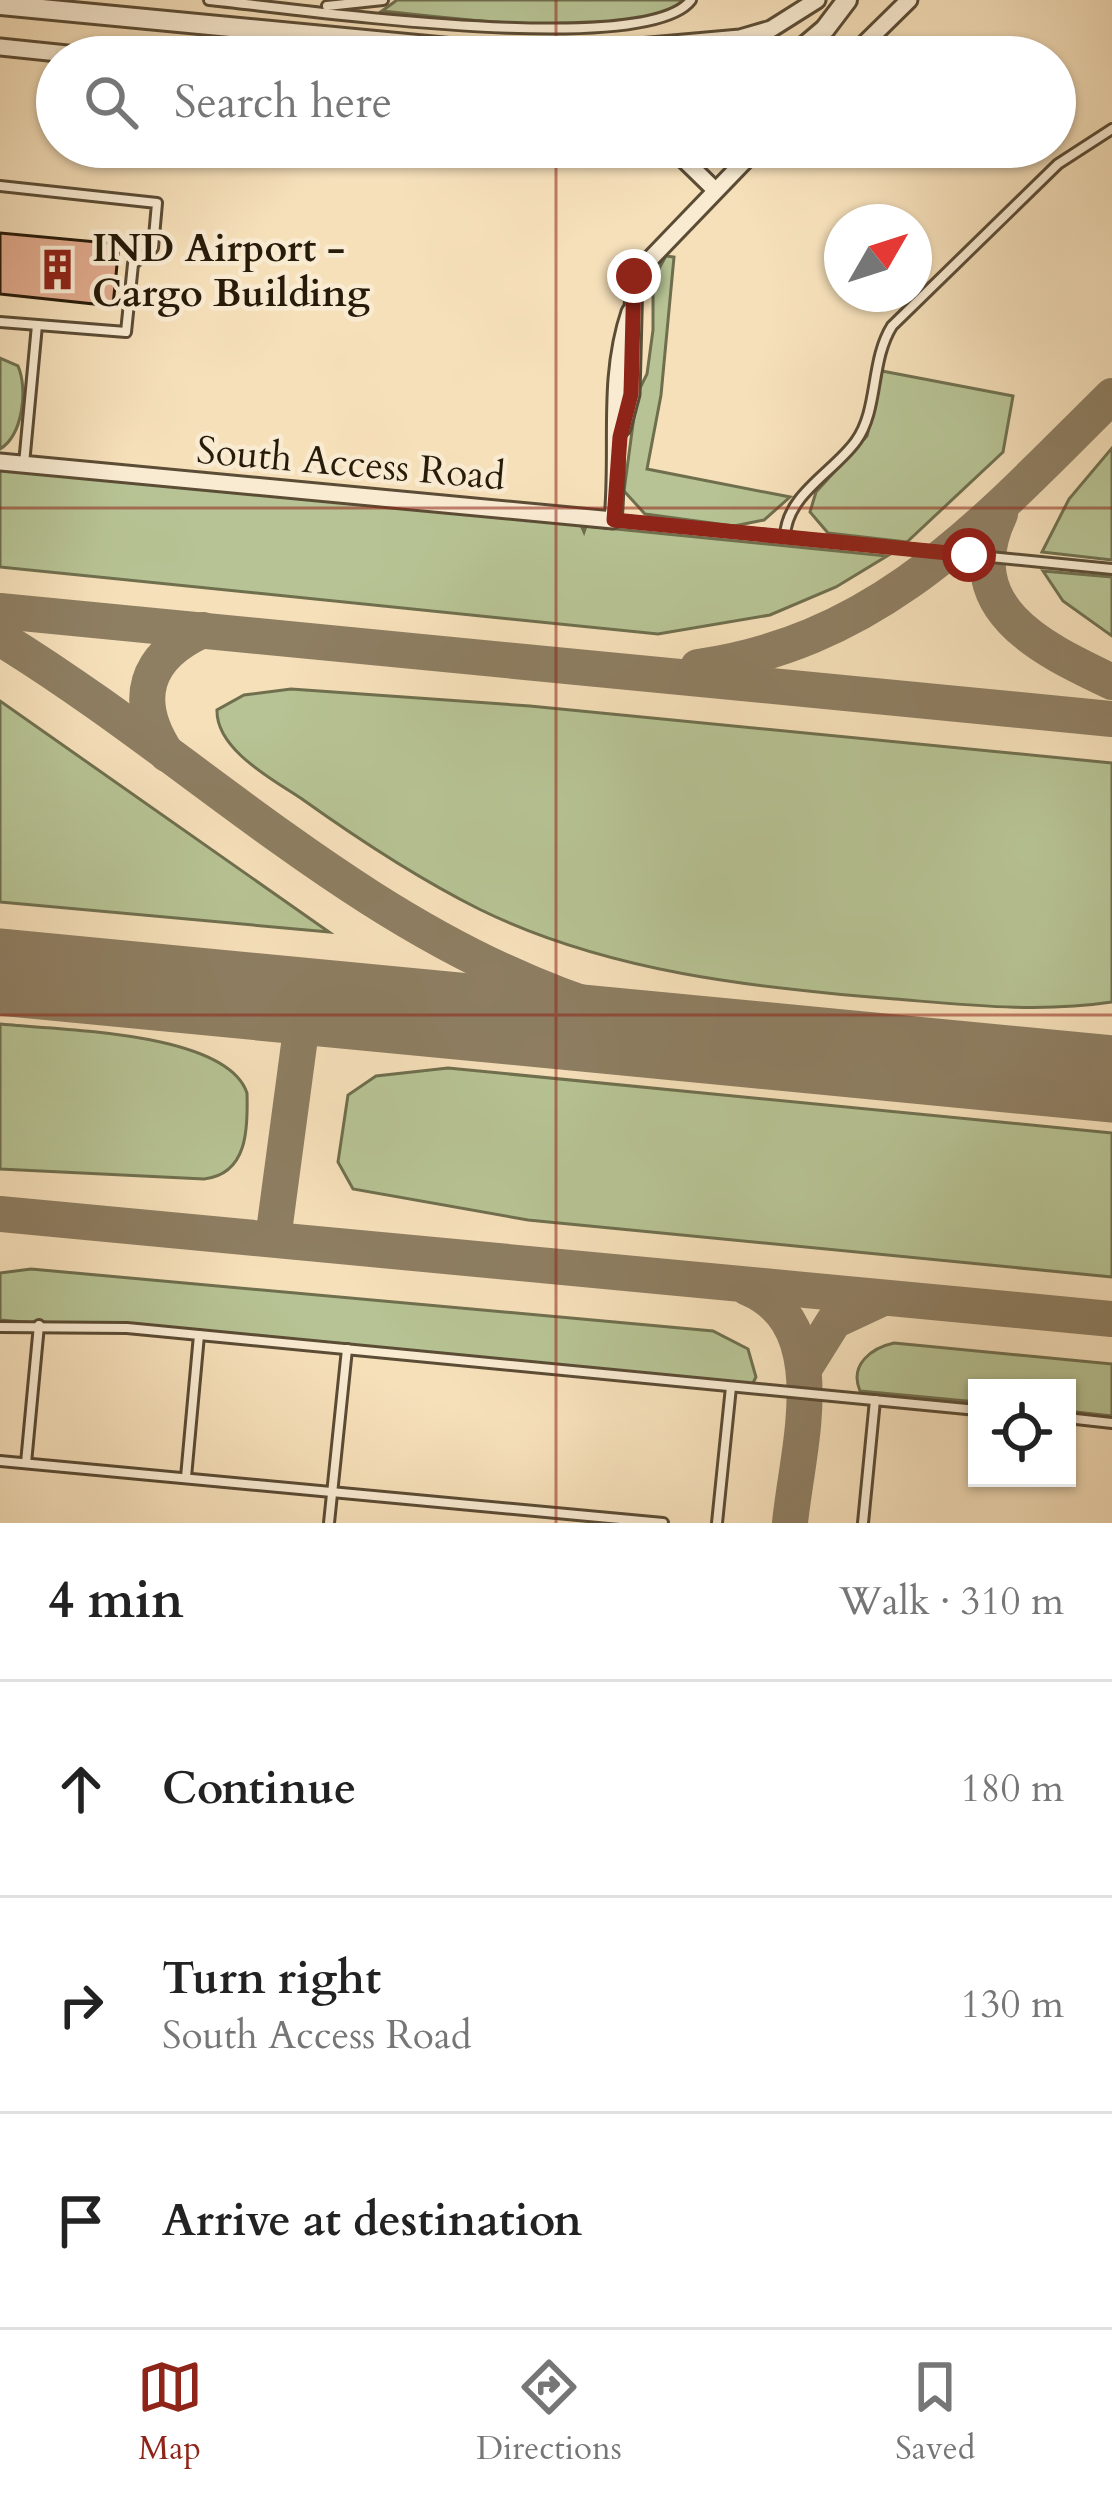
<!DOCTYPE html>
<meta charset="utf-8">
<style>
body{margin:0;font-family:Cardo,serif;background:#f6f6f6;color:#222}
.controls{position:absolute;right:36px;bottom:36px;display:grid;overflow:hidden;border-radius:0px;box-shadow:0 3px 9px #0004}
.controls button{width:108px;height:108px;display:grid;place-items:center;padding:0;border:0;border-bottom:3px solid #e0e0e0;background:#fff;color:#222;font:60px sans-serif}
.compass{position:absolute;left:824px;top:204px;width:108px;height:108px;border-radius:50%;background:#fff;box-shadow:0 3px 9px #0004;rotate:51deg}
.stop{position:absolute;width:36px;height:36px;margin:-27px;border:9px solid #8f2418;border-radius:50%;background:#fff}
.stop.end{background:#8f2418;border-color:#fff;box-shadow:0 3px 12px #0008}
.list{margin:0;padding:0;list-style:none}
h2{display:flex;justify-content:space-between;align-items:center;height:156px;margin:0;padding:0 48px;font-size:51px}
h2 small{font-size:39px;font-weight:400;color:#767676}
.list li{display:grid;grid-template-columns:78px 1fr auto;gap:36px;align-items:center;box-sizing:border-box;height:216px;padding:0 48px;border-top:3px solid #e0e0e0}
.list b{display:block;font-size:45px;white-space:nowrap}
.list p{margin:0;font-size:39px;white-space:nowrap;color:#767676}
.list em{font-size:39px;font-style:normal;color:#767676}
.icon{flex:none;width:66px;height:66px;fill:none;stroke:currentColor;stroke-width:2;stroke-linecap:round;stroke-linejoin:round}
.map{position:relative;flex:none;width:1112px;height:1523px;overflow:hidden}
.search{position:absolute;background:#fff;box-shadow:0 3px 9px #0004;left:36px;right:36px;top:36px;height:132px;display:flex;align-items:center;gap:30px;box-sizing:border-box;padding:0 42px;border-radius:66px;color:#767676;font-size:45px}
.sheet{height:804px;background:#fff}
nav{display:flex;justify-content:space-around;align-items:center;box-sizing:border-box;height:168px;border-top:3px solid #e0e0e0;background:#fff;font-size:33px;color:#767676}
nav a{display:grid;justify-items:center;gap:6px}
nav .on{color:#8f2418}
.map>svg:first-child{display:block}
.green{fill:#b7c394;stroke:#6f6f4e;stroke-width:3}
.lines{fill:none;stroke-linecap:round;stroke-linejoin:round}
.taxiway{stroke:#8e7e62;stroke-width:36}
.runway{stroke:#8e7e62;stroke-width:87}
.building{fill:#e1ab8d;stroke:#271b09;stroke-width:3}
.service-casing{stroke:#5b4c35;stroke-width:14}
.minor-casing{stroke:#5b4c35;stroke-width:21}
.tertiary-casing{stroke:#5b4c35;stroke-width:24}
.service{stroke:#f9ebd2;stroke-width:8}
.minor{stroke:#f9ebd2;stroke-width:15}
.tertiary{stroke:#f9ebd2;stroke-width:18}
.route{stroke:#8f2418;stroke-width:15}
.grid{fill:none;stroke:#8f2418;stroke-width:3;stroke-opacity:0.55}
.labels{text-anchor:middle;stroke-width:9;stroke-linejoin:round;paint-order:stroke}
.poi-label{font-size:39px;font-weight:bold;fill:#271b09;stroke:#f9ebd2;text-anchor:start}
.street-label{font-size:39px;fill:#271b09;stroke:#f9ebd2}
</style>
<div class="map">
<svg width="1112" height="1523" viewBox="0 0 1112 1523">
<rect width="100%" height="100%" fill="#f6e0ba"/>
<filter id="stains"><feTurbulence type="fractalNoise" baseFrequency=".00167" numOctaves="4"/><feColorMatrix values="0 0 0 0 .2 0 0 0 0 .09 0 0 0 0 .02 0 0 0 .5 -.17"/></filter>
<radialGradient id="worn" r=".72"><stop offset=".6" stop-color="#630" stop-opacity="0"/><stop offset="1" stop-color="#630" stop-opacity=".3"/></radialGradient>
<g class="green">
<path d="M397,0H683C641,45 444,17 382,11Z"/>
<path d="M666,256L674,257L661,395L647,469L790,497L764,520L734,526L645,514L624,491L637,394L647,374L653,330V279Z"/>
<path d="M0,358L18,366C28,389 23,435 0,449Z"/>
<path d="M882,371L1013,396L1003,452L907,542L828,533L810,512L816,492L867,436Z"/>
<path d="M1112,448V560L1042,552L1069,499Z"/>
<path d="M0,470L581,525L584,532L586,526L887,556L836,587L770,615L658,634L0,567Z"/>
<path d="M1043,571L1112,577V636L1063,601Z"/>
<path d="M291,689L530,706L1112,763V1002C1039,1013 968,1005 895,999C755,988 607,972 479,909C417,878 358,839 302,799C274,780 216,750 217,710L244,695Z"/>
<path d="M0,701L329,932L0,902Z"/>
<path d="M0,1024C57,1030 226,1031 247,1093C248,1128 248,1174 204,1179L0,1169Z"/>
<path d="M448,1068L1112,1133V1277L528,1220L353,1189L338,1162L348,1095L376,1076Z"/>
<path d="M31,1269L713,1331L748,1349L756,1377L752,1385L0,1320V1273Z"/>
<path d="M894,1343L1112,1364V1416L1067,1411V1388H977V1402L860,1391C849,1365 871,1348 894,1343Z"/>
</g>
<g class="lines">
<g class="taxiway">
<path d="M1000,514C955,609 1043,649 1112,682"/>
<path d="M0,611L1112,719"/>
<path d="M0,638C189,754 349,916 560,995C666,1035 780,1043 891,1057"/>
<path d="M698,667C884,640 986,520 1112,396"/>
<path d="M167,754C131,700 145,656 203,630"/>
<path d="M1014,1069L1112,1066"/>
<path d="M0,1214L1112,1319"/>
<path d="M273,1239L305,1000"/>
<path d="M748,1288C836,1325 797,1449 790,1523"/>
<path d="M804,1369L834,1321L881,1299"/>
</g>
<path class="runway" d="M0,972L1112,1079"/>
</g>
<path class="building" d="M0,233L119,244L113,306L0,294Z"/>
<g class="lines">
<defs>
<g id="service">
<path d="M209,0C292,8 646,60 691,0"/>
<path d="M327,6L383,0"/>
<path d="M294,57L296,35"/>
<path d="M0,186L157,203L153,248L133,264L126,332L0,322"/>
<path d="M24,464L37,325"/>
<path d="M615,520L1112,569"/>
<path d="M785,536C787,494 834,472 856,441C879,409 870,361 892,326L1058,164L1112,129"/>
<path d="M0,1327L127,1328L977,1410"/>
<path d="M1067,1418L1112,1423"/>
<path d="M0,1461L663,1523"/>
<path d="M26,1463L39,1325"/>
<path d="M186,1477L199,1335"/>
<path d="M329,1523L347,1349"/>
<path d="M717,1523L731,1387"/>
<path d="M863,1523L875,1400"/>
</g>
<g id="minor">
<path d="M0,47L96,57"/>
<path d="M538,56L740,38L771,29L817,0"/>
<path d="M851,57L909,0"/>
<path d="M671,147L714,189"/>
<path d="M622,428L631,394L634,276L758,147"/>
<path d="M0,462L613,520C620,449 607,380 630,312"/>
</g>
<g id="tertiary">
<path d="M0,5L543,57"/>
<path d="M792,57L825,29L847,0"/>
</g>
</defs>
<use href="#service" class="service-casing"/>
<use href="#minor" class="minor-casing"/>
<use href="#tertiary" class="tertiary-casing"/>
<use href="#service" class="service"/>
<use href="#minor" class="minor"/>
<use href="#tertiary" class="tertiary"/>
</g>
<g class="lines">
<path class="route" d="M634,276L631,394L620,437L614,520L969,555"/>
</g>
<path class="grid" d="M556,0V57M556,147V1523M0,508H1112M0,1015H1112"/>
<defs>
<symbol id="building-bare" viewBox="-9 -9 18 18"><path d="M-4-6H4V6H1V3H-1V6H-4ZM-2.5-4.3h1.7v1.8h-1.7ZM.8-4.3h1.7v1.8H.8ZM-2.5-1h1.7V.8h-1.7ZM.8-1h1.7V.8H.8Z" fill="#8f2418" stroke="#f9ebd2" stroke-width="2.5" paint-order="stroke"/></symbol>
</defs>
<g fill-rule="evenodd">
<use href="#building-bare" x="28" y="240" width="59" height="59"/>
</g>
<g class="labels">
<g class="poi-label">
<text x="92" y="261">IND Airport -<tspan x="92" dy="45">Cargo Building</tspan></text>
</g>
<g class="street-label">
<text transform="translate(351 462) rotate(5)" y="14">South Access Road</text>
</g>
</g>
<rect width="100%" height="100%" filter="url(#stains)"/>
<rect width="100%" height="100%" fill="url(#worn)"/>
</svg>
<div class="controls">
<button><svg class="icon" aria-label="locate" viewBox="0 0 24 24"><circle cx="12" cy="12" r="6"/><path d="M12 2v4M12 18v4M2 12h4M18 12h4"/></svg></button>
</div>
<svg class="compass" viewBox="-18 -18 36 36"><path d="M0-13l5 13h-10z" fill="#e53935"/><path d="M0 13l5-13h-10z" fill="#767676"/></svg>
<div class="stop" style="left:969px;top:555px"></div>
<div class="stop end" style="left:634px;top:276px"></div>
<div class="search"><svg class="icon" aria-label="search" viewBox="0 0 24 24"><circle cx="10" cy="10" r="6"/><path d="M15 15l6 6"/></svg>Search here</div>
</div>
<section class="sheet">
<h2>4 min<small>Walk · 310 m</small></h2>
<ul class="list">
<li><svg class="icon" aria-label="ahead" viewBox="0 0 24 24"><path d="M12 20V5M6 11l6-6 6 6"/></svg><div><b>Continue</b></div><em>180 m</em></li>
<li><svg class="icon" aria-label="right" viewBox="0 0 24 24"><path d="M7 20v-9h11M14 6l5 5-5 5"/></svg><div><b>Turn right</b><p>South Access Road</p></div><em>130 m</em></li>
<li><svg class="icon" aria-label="arrive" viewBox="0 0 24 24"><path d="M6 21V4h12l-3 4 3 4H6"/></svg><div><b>Arrive at destination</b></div></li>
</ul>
</section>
<nav>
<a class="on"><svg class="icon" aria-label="map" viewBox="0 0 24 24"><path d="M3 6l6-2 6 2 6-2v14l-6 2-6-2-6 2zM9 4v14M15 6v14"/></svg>Map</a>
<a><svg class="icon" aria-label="directions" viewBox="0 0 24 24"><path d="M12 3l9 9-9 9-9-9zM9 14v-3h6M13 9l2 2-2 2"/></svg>Directions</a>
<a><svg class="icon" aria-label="saved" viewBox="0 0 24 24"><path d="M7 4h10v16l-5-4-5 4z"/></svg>Saved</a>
</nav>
